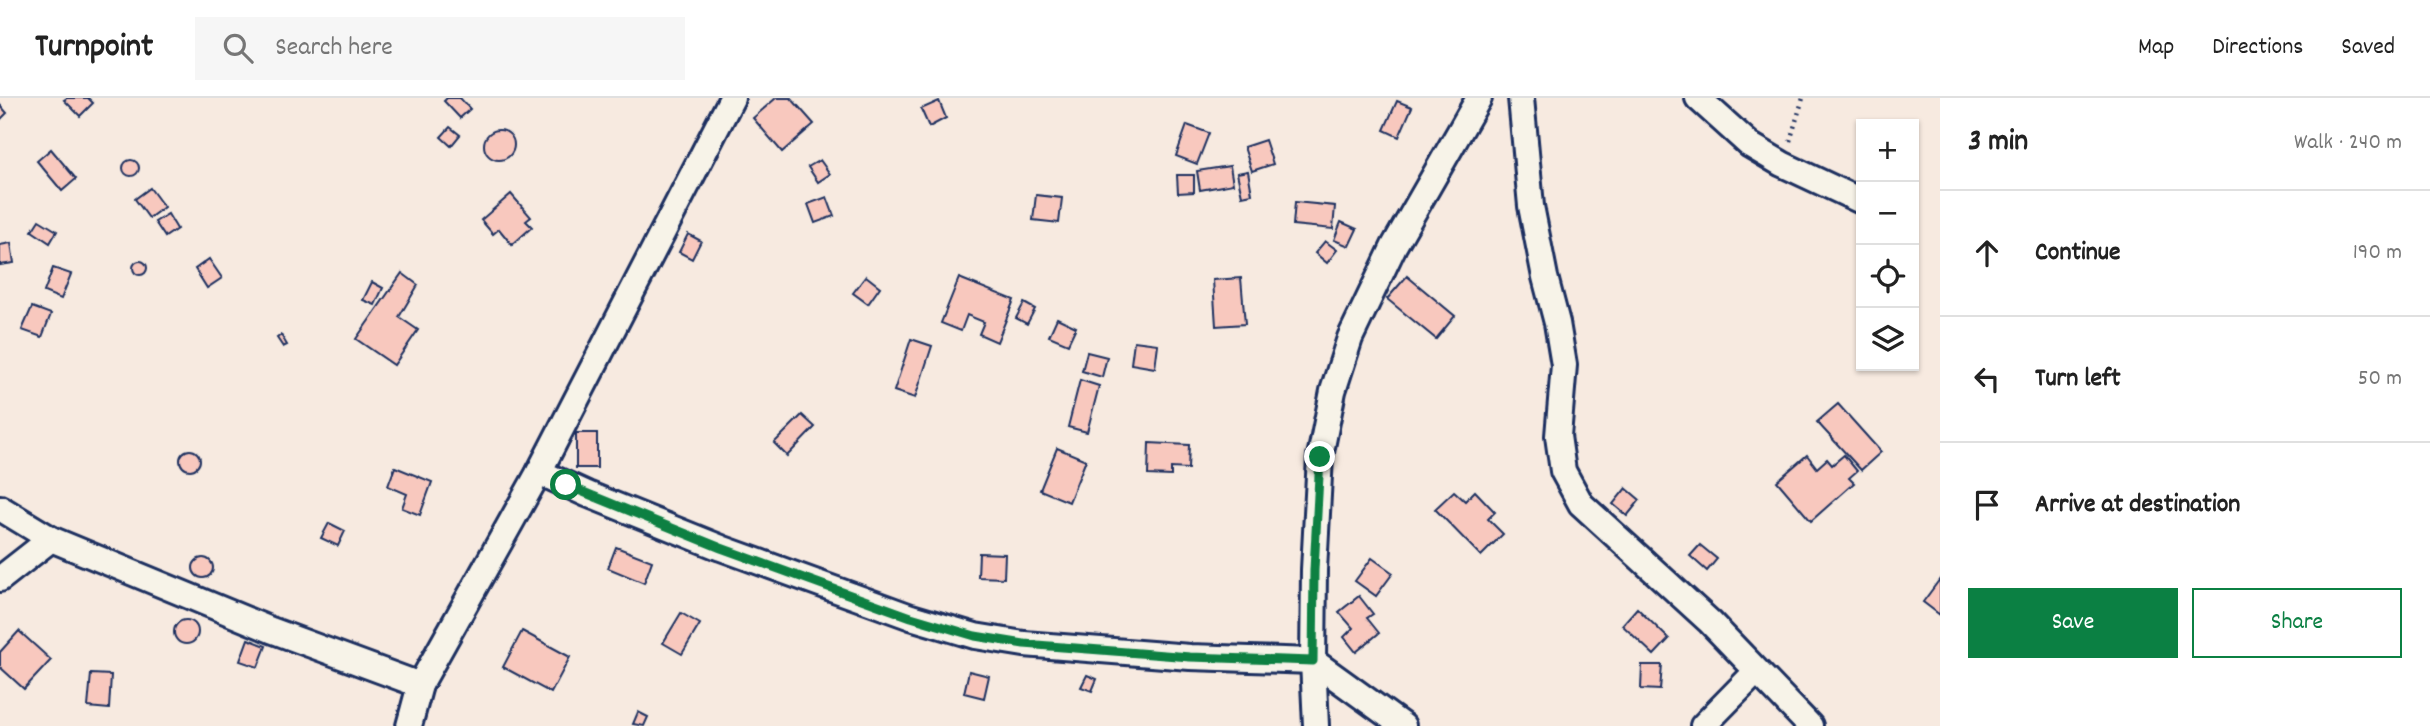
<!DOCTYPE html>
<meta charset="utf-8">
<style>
body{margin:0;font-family:Dekko,sans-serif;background:#f6f6f6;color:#222}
.controls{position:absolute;right:21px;top:21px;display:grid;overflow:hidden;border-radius:0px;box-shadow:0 2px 5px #0004}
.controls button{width:63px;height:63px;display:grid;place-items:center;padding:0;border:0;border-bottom:2px solid #e0e0e0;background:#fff;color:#222;font:35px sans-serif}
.stop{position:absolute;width:21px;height:21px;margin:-16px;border:5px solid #0b8043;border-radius:50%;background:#fff}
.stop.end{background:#0b8043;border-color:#fff;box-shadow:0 2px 7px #0008}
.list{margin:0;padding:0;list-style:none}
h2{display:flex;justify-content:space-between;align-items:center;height:91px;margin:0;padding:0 28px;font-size:30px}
h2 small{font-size:23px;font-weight:400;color:#767676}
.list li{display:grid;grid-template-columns:46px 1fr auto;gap:21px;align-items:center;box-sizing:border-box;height:126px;padding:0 28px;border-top:2px solid #e0e0e0}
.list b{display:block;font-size:26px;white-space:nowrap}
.list em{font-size:23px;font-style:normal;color:#767676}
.actions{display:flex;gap:14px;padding:21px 28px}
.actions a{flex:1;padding:16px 0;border:2px solid #0b8043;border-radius:0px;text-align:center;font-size:24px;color:#0b8043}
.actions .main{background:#0b8043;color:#fff}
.icon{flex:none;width:38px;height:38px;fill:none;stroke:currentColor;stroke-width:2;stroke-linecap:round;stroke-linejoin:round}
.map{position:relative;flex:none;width:1940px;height:628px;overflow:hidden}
header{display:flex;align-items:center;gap:42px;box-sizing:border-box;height:98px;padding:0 35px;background:#fff;border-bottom:2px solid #e0e0e0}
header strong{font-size:33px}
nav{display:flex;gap:38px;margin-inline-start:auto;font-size:24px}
.search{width:490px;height:63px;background:#f6f6f6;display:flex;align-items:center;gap:18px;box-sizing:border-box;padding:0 24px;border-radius:0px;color:#767676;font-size:26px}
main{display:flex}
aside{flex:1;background:#fff}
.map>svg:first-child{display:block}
.building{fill:#f8c8be;stroke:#1b2f5e;stroke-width:2}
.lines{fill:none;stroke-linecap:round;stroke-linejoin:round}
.minor-casing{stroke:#1b2f5e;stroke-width:30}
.path{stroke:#1b2f5e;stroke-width:4.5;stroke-dasharray:2 5;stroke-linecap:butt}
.minor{stroke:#f7f3e8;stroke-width:24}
.route{stroke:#0b8043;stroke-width:9}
</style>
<header>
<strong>Turnpoint</strong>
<div class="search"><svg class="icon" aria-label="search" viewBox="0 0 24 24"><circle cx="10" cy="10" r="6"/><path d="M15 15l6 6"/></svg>Search here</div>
<nav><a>Map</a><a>Directions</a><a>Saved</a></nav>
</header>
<main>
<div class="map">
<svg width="1940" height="628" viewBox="0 0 1940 628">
<rect width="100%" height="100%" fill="#f7eae0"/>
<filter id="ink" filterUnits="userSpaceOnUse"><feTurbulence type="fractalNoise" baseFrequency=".0143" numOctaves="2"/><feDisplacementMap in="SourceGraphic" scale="14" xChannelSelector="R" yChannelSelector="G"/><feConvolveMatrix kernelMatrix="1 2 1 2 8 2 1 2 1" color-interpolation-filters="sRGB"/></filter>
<g filter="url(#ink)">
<g class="building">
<path d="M67,0H88L93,5L80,18L64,2Z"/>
<path d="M447,0H460L470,11L460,20L444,3Z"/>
<path d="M776,0H791L814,26L782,54L753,20Z"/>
<path d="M939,3L946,20L929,29L921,11Z"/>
<path d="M1397,3L1412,9L1399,39L1384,32Z"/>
<path d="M0,7L7,15L0,22Z"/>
<path d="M1187,27L1209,35L1197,66L1176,58Z"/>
<path d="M450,29L460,37L451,48L441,39Z"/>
<circle cx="499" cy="47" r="15"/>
<path d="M1265,42L1273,66L1252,73L1244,49Z"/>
<path d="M51,51L76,81L62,93L37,63Z"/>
<path d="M820,62L830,76L818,84L808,69Z"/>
<circle cx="131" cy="70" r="8"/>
<path d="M1230,68L1233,86L1200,92L1197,73Z"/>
<path d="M1248,73L1252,96L1242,98L1237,75Z"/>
<path d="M1177,77H1194V94L1178,95Z"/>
<path d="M150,90L164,109L149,120L135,101Z"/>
<path d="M511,96L531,119L526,123L532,129L512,147L499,131L493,136L481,122Z"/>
<path d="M1036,97L1062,100L1059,125L1033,122Z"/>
<path d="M827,99L834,118L815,125L808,106Z"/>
<path d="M1295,104L1335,108L1333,131L1293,127Z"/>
<path d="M168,116L177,131L165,139L155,124Z"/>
<path d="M39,122L57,133L50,145L32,133Z"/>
<path d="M1341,124L1357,131L1349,148L1334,142Z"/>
<path d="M688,136L701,143L692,161L679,154Z"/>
<path d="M1325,143L1337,152L1327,165L1315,155Z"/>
<path d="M11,145L14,165L0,167V147Z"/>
<path d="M209,161L222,180L207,190L195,171Z"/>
<circle cx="140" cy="170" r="7"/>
<path d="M53,170L71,176L61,201L44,194Z"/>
<path d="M402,175L418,187L399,219L418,232L394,267L356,241Z"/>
<path d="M866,178L880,189L868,206L853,195Z"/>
<path d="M1407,178L1455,218L1436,241L1387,201Z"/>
<path d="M959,180L1014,202L997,244L979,236L984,224L967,217L961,233L941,225Z"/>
<path d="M1241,180L1245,226L1216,228L1213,182Z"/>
<path d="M372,184L383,190L375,207L363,202Z"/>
<path d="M1024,205L1035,211L1027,226L1016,220Z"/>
<path d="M32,209L51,216L42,239L22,232Z"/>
<path d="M1057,220L1076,229L1068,246L1049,238Z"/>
<path d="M281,237L287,247L283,249L277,240Z"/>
<path d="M911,241L932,248L915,300L894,293Z"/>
<path d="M1134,243L1158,246L1155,270L1131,266Z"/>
<path d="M1087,254L1107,259L1102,279L1082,273Z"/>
<path d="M1080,282L1099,288L1087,334L1068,329Z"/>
<path d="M1838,306L1881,354L1861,372L1817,324Z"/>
<path d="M802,317L815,329L787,358L774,345Z"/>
<rect x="576" y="335" width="21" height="35"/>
<path d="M1149,345L1189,347L1188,371L1171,370V378L1148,377Z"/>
<path d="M1057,350L1086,362L1069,404L1040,392Z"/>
<circle cx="190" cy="362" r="10"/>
<path d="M1807,357L1817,370L1827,361L1832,367L1844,357L1857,373L1849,380L1854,385L1811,423L1777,383Z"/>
<path d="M395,369L432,384L420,417L402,410L407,396L388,388Z"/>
<path d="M1626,390L1640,402L1627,418L1613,406Z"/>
<path d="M1454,393L1465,403L1475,393L1495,414L1488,421L1503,436L1481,458L1435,411Z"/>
<path d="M329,425L345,433L338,448L321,440Z"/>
<path d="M1700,447L1717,461L1707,473L1690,458Z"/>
<path d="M616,449L652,463L644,485L608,470Z"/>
<path d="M979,455L1005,456L1004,480L978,479Z"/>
<path d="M1372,460L1393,475L1376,498L1355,483Z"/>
<circle cx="203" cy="470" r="10"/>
<path d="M1940,481V517L1923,504Z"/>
<path d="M1359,498L1373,516L1367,520L1379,535L1356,554L1344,539L1353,530L1339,514Z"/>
<path d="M1637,510L1669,541L1654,557L1622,527Z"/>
<path d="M681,515L700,526L682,556L663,545Z"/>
<circle cx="186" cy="534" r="12"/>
<path d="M19,533L51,562L24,591L0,569V554Z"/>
<path d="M522,533L570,559L551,595L503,569Z"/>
<path d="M248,541L266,548L258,569L240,563Z"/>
<path d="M1642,567H1662L1660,592L1641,591Z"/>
<path d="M969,573L989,578L984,600L964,595Z"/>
<path d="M91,576L111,577L109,611L88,609Z"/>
<path d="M1087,577L1097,581L1092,593L1081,589Z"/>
<path d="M638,614L648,619L644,628L633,626Z"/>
</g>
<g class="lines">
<defs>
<g id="minor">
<path d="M1521,0L1531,108L1545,179L1557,225L1564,267L1558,338L1563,373L1581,406L1710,524L1810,628"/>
<path d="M1698,0L1750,47L1782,66L1861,103"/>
<path d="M539,374L587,396L721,450L911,519L975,538L1024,546L1190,559L1313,563L1403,628"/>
<path d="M0,410L51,441"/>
<path d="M0,481L51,441L271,532L420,587"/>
<path d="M409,628L420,587L539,374L732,0"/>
<path d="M1316,628L1313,563L1314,472L1320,359L1333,293L1350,240L1394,148L1479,0"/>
<path d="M1703,628L1756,574"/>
</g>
</defs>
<use href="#minor" class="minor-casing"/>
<path class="path" d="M1790,43L1803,0"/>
<use href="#minor" class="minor"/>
</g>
</g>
<g class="lines" filter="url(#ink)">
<path class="route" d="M566,387L721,450L911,519L975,538L1024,546L1190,559L1313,563L1314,472L1320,359"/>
</g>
</svg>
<div class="controls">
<button>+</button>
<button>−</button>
<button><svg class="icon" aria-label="locate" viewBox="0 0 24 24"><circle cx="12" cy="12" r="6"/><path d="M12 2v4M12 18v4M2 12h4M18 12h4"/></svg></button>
<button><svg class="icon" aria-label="layers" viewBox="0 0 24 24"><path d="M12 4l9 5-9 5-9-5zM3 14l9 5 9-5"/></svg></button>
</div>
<div class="stop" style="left:566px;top:387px"></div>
<div class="stop end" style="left:1320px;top:359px"></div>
</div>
<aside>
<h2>3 min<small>Walk · 240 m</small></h2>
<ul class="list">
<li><svg class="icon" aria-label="ahead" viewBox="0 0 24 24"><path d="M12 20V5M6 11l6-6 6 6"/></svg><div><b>Continue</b></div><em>190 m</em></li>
<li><svg class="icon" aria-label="left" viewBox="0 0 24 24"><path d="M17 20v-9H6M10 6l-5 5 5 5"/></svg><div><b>Turn left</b></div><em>50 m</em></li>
<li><svg class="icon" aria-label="arrive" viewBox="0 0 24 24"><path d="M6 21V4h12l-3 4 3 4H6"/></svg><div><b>Arrive at destination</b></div></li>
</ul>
<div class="actions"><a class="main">Save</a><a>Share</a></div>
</aside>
</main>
